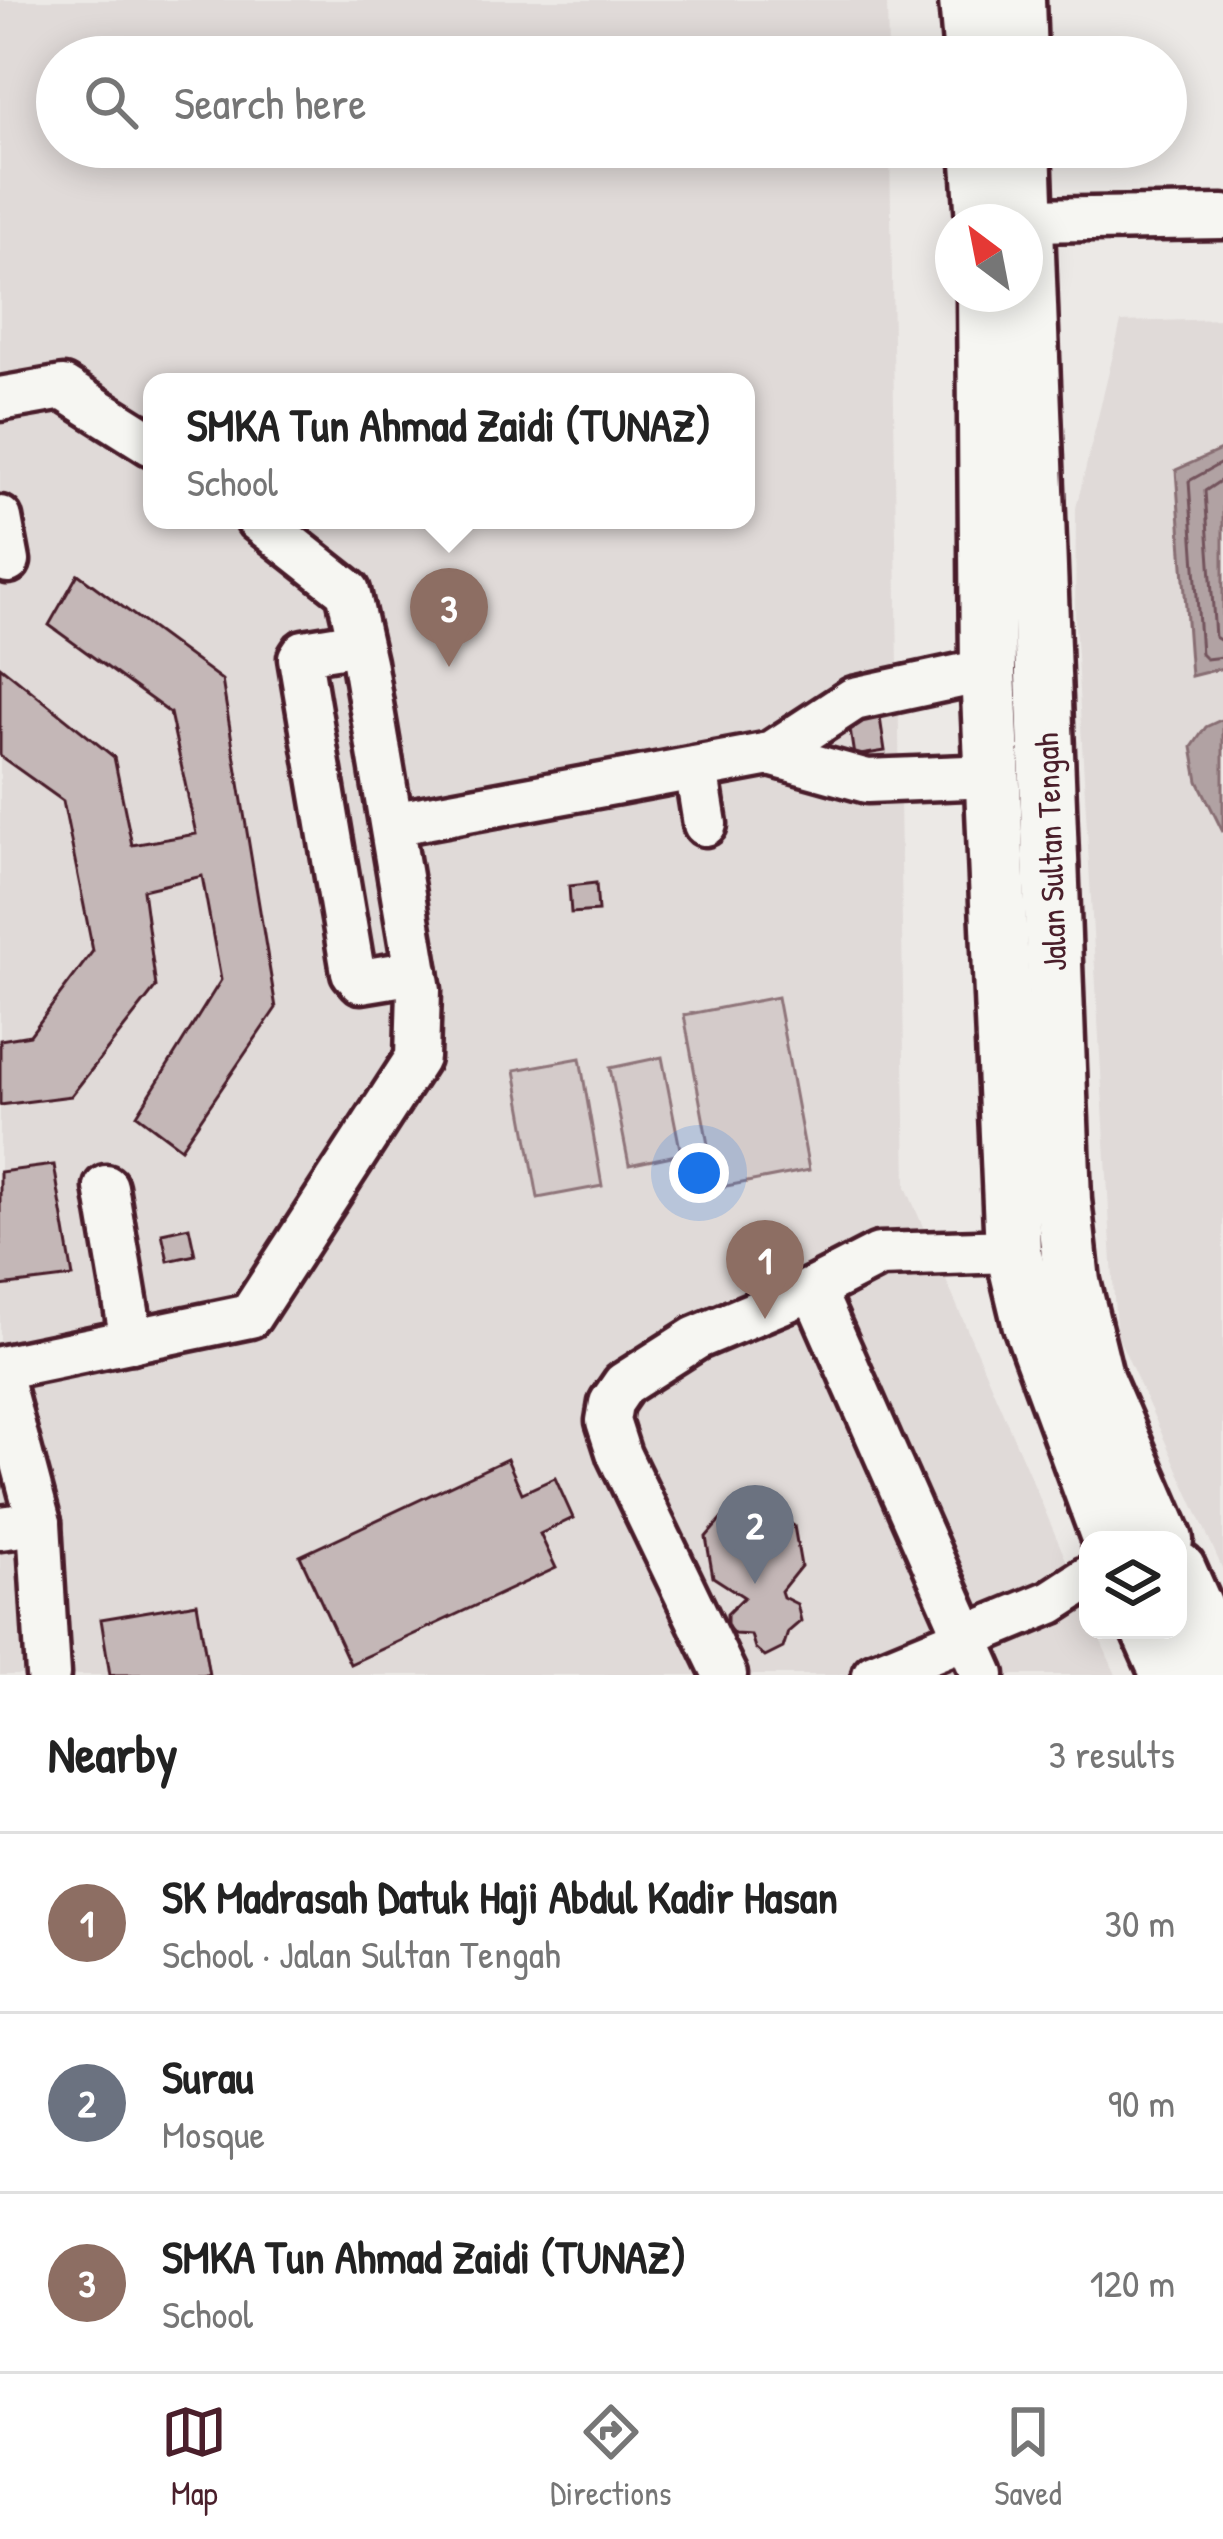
<!DOCTYPE html>
<meta charset="utf-8">
<style>
body{margin:0;font-family:"Patrick Hand",sans-serif;background:#f6f6f6;color:#222}
.controls{position:absolute;right:36px;bottom:36px;display:grid;overflow:hidden;border-radius:24px;box-shadow:0 6px 30px #0003}
.controls button{width:108px;height:108px;display:grid;place-items:center;padding:0;border:0;border-bottom:3px solid #e0e0e0;background:#fff;color:#222;font:60px sans-serif}
.compass{position:absolute;left:935px;top:204px;width:108px;height:108px;border-radius:50%;background:#fff;box-shadow:0 6px 30px #0003;rotate:328deg}
.you{position:absolute;left:699px;top:1173px;width:42px;height:42px;margin:-30px;border:9px solid #fff;border-radius:50%;background:#1a73e8;box-shadow:0 0 0 18px #1a73e833}
.badge{display:grid;place-items:center;width:78px;height:78px;border-radius:50%;background:#4a1f2b;color:#fff;font-size:39px;font-weight:700}
.pin{position:absolute;translate:-50% -99px;filter:drop-shadow(0 3px 6px #0008)}
.pin::after{content:'';position:absolute;top:63px;width:42px;height:36px;background:inherit;clip-path:polygon(0 0,100% 0,50% 100%)}
.popup{position:absolute;left:143px;top:373px;width:612px;height:156px;box-sizing:border-box;display:grid;place-content:center;border-radius:24px;background:#fff;filter:drop-shadow(0 3px 9px #0005);font-size:39px;white-space:nowrap;color:#767676}
.popup b{font-size:45px;color:#222}
.popup::after{content:'';position:absolute;left:50%;top:100%;margin-left:-24px;border:24px solid transparent;border-top-color:#fff}
.list{margin:0;padding:0;list-style:none}
h2{display:flex;justify-content:space-between;align-items:center;height:156px;margin:0;padding:0 48px;font-size:51px}
h2 small{font-size:39px;font-weight:400;color:#767676}
.list li{display:grid;grid-template-columns:78px 1fr auto;gap:36px;align-items:center;box-sizing:border-box;height:180px;padding:0 48px;border-top:3px solid #e0e0e0}
.list b{display:block;font-size:45px;white-space:nowrap}
.list p{margin:0;font-size:39px;white-space:nowrap;color:#767676}
.list em{font-size:39px;font-style:normal;color:#767676}
.icon{flex:none;width:66px;height:66px;fill:none;stroke:currentColor;stroke-width:2;stroke-linecap:round;stroke-linejoin:round}
.map{position:relative;flex:none;width:1223px;height:1675px;overflow:hidden}
.search{position:absolute;background:#fff;box-shadow:0 6px 30px #0003;left:36px;right:36px;top:36px;height:132px;display:flex;align-items:center;gap:30px;box-sizing:border-box;padding:0 42px;border-radius:66px;color:#767676;font-size:45px}
.sheet{height:696px;background:#fff}
nav{display:flex;justify-content:space-around;align-items:center;box-sizing:border-box;height:168px;border-top:3px solid #e0e0e0;background:#fff;font-size:33px;color:#767676}
nav a{display:grid;justify-items:center;gap:6px}
nav .on{color:#4a1f2b}
.map>svg:first-child{display:block}
.built{fill:#e0dad8;fill-rule:evenodd}
.green{fill:#d4cbca;stroke:#8f757a;stroke-width:3}
.water{fill:#b1a2a3;stroke:#886e73;stroke-width:3}
.lines{fill:none;stroke-linecap:round;stroke-linejoin:round}
.shore{stroke:#73535b;stroke-width:3}
.building{fill:#c4b7b7;stroke:#4a1f2b;stroke-width:3}
.minor-casing{stroke:#4a1f2b;stroke-width:51}
.major-casing{stroke:#4a1f2b;stroke-width:63}
.minor{stroke:#f6f6f2;stroke-width:42}
.major{stroke:#f6f6f2;stroke-width:54}
.labels{text-anchor:middle;stroke-width:9;stroke-linejoin:round;paint-order:stroke}
.street-label{font-size:33px;fill:#4a1f2b;stroke:#f6f6f2}
</style>
<div class="map">
<svg width="1223" height="1675" viewBox="0 0 1223 1675">
<rect width="100%" height="100%" fill="#ece9e6"/>
<filter id="ink" filterUnits="userSpaceOnUse"><feTurbulence type="fractalNoise" baseFrequency=".00833" numOctaves="2"/><feDisplacementMap in="SourceGraphic" scale="24" xChannelSelector="R" yChannelSelector="G"/><feConvolveMatrix kernelMatrix="1 2 1 2 8 2 1 2 1" color-interpolation-filters="sRGB"/></filter>
<g filter="url(#ink)">
<g class="built">
<path d="M0,0H887L888,57H57V147H890L906,1187L1088,1611V1630H1096L1116,1675H0ZM152,382H746V520H152Z"/>
<path d="M1223,319V1570L1116,1332L1075,622L1076,508L1121,322Z"/>
</g>
<g class="green">
<path d="M777,997L809,1170L716,1188L684,1015Z"/>
<path d="M662,1057L681,1154L629,1165L610,1068Z"/>
<path d="M580,1058L602,1186L538,1198L515,1070Z"/>
</g>
<g class="water">
<path d="M1223,449V668L1191,676L1176,470Z"/>
<path d="M1223,719V832L1198,781L1192,747L1206,727Z"/>
</g>
<g class="lines">
<g class="shore">
<path d="M1223,462L1189,481L1201,654L1206,659L1223,657"/>
<path d="M1223,479L1205,491L1215,637L1223,642"/>
</g>
</g>
<g class="building">
<path d="M78,574L222,680L276,1008L181,1148L137,1115L221,980L202,876L143,890L156,987L71,1096L0,1105V1040L30,1035L93,951L63,801L0,756V666L114,757L132,845L196,834L170,713L49,625Z"/>
<path d="M879,711L885,751L854,756L848,716Z"/>
<path d="M596,883L598,911L571,913L569,886Z"/>
<path d="M54,1165L73,1277L0,1286V1172Z"/>
<path d="M189,1227L195,1255L168,1261L162,1233Z"/>
<path d="M507,1459L522,1493L555,1478L573,1518L540,1534L556,1568L350,1664L300,1556Z"/>
<path d="M761,1505L794,1526L801,1566L781,1591L783,1597L797,1604L801,1621L788,1632L783,1648L765,1657L755,1648L751,1635L734,1634L727,1626V1614L744,1597L713,1577L706,1537L730,1509Z"/>
<path d="M197,1603L209,1675H110L101,1619Z"/>
</g>
<g class="lines">
<defs>
<g id="minor">
<path d="M1026,220L1223,217"/>
<path d="M0,399L63,388L152,444"/>
<path d="M0,518L8,561"/>
<path d="M359,643L304,652L300,658L353,972L361,981L416,972"/>
<path d="M770,754L867,781L992,776"/>
<path d="M696,768L705,824"/>
<path d="M392,824L770,754L854,699L988,670"/>
<path d="M106,1187L132,1341"/>
<path d="M813,1289L983,1675"/>
<path d="M0,1368L250,1316L417,1058L419,990L364,662L348,591L258,520"/>
<path d="M0,1376L39,1523L48,1675"/>
<path d="M0,1528L39,1523"/>
<path d="M725,1675L619,1455L608,1421L611,1403L624,1384L696,1338L813,1289L879,1255L1013,1251"/>
<path d="M874,1675L1051,1602L1088,1578"/>
</g>
<g id="major">
<path d="M967,0L972,57"/>
<path d="M1017,0L1019,57"/>
<path d="M979,147L984,222"/>
<path d="M1023,147L1063,1200L1072,1282L1096,1380L1165,1540"/>
<path d="M985,294L988,670L1013,1251L1030,1322L1110,1540"/>
<path d="M1178,1570L1223,1671"/>
<path d="M1149,1630L1169,1675"/>
</g>
</defs>
<use href="#minor" class="minor-casing"/>
<use href="#major" class="major-casing"/>
<use href="#minor" class="minor"/>
<use href="#major" class="major"/>
</g>
</g>
<g class="labels">
<g class="street-label">
<text transform="translate(1050 852) rotate(-92)" y="12">Jalan Sultan Tengah</text>
</g>
</g>
</svg>
<div class="controls">
<button><svg class="icon" aria-label="layers" viewBox="0 0 24 24"><path d="M12 4l9 5-9 5-9-5zM3 14l9 5 9-5"/></svg></button>
</div>
<svg class="compass" viewBox="-18 -18 36 36"><path d="M0-13l5 13h-10z" fill="#e53935"/><path d="M0 13l5-13h-10z" fill="#767676"/></svg>
<div class="you"></div>
<div class="pin badge" style="left:765px;top:1319px;background:#8d6e63">1</div>
<div class="pin badge" style="left:755px;top:1584px;background:#6b7280">2</div>
<div class="pin badge" style="left:449px;top:667px;background:#8d6e63">3</div>
<div class="popup"><b>SMKA Tun Ahmad Zaidi (TUNAZ)</b>School</div>
<div class="search"><svg class="icon" aria-label="search" viewBox="0 0 24 24"><circle cx="10" cy="10" r="6"/><path d="M15 15l6 6"/></svg>Search here</div>
</div>
<section class="sheet">
<h2>Nearby<small>3 results</small></h2>
<ul class="list">
<li><span class="badge" style="background:#8d6e63">1</span><div><b>SK Madrasah Datuk Haji Abdul Kadir Hasan</b><p>School · Jalan Sultan Tengah</p></div><em>30 m</em></li>
<li><span class="badge" style="background:#6b7280">2</span><div><b>Surau</b><p>Mosque</p></div><em>90 m</em></li>
<li><span class="badge" style="background:#8d6e63">3</span><div><b>SMKA Tun Ahmad Zaidi (TUNAZ)</b><p>School</p></div><em>120 m</em></li>
</ul>
</section>
<nav>
<a class="on"><svg class="icon" aria-label="map" viewBox="0 0 24 24"><path d="M3 6l6-2 6 2 6-2v14l-6 2-6-2-6 2zM9 4v14M15 6v14"/></svg>Map</a>
<a><svg class="icon" aria-label="directions" viewBox="0 0 24 24"><path d="M12 3l9 9-9 9-9-9zM9 14v-3h6M13 9l2 2-2 2"/></svg>Directions</a>
<a><svg class="icon" aria-label="saved" viewBox="0 0 24 24"><path d="M7 4h10v16l-5-4-5 4z"/></svg>Saved</a>
</nav>
